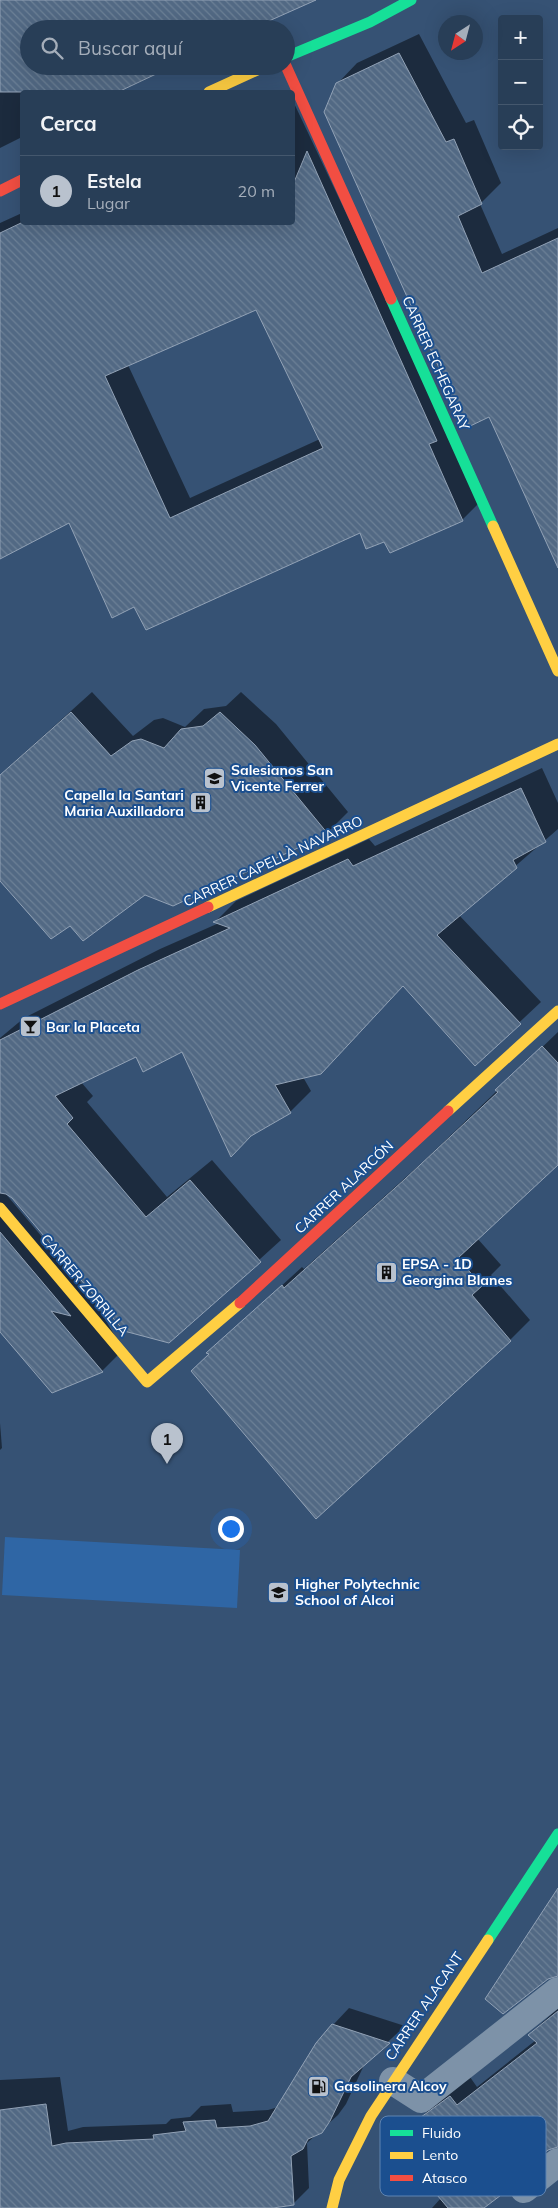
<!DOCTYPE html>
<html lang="es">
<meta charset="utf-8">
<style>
body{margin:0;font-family:Mulish,sans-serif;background:#344961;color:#f1f3f6}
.controls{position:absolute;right:15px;top:15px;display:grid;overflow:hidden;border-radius:5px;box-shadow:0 5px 20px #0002}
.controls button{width:45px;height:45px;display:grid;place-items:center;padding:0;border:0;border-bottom:1px solid #44576d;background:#283e57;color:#f1f3f6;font:25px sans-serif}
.compass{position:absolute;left:438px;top:15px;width:45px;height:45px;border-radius:50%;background:#283e57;box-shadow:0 5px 20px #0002;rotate:216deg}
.you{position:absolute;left:230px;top:1528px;width:18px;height:18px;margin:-12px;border:4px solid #fff;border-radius:50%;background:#1a73e8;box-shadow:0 0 0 8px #1a73e833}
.badge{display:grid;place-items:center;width:32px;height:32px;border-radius:50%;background:#b9c2ce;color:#111;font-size:16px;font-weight:700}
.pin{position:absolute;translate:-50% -41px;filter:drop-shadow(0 1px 2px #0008)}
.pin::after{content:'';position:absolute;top:26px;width:18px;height:15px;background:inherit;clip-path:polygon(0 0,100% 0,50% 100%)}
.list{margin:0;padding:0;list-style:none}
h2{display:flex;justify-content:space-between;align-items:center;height:65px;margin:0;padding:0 20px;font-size:21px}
h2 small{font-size:16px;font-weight:400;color:#a5aeba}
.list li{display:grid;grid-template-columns:32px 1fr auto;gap:15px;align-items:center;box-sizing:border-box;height:70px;padding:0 20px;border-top:1px solid #44576d}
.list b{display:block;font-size:19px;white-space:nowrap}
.list p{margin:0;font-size:16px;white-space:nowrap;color:#a5aeba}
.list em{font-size:16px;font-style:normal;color:#a5aeba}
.icon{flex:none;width:28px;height:28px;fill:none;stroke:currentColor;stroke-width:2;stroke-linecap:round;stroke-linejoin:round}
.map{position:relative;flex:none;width:558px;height:2208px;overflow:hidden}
.search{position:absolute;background:#283e57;box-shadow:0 5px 20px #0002;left:20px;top:20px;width:275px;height:55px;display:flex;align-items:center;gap:12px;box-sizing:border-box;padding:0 18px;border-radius:28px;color:#a5aeba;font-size:19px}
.panel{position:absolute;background:#283e57;box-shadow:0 5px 20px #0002;left:20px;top:90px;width:275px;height:135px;border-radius:5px}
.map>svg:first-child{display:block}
.grass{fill:#2f66a5}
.shadow{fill:#0007;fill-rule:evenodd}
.building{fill:url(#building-back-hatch);stroke:#92a2b6;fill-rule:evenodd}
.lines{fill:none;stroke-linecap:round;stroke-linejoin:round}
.street{stroke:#7d92a8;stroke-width:28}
.fast{stroke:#16e098;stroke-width:11}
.slow{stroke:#ffcf43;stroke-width:11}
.jam{stroke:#f24e42;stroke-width:11}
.labels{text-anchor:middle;stroke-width:4;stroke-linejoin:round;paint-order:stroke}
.street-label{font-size:14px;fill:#fff;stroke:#1b4f8f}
.poi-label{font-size:14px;font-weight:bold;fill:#fff;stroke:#1b4f8f;text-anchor:start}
.key{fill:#1b4f8f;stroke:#5f84b1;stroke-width:1}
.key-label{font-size:14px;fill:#fff}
</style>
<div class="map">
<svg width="558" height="2208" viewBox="0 0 558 2208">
<defs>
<pattern id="building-back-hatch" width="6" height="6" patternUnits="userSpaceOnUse" patternTransform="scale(1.25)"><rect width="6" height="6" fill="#526984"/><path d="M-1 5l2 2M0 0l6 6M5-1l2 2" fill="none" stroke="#6c8096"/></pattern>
</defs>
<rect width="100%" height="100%" fill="#365274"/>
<path class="grass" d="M5,1537L240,1550L237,1608L2,1595Z"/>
<g class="shadow">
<path d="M0,0H310L29,29V66H172L116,92H22V137L0,148Z"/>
<path d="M419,34L466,123L474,120L501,183L480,204L502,254L558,228V563L337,84L357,63Z"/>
<path d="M292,99L482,500L462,520L385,541L360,531L135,605L70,521L0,558V223L22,213V222H292ZM257,308L320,439L190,498L128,365Z"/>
<path d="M92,692L133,736L154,720L163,718L185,727L204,709L226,706L241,692L276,724L348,812L327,833L145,894L70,924L0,879V775Z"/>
<path d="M542,768L558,803V829L459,915L541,1002L475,1064L404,985L303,1077L311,1091L290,1112L182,1050L137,1055L81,1082L93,1096L87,1102L167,1197L212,1160L281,1240L169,1342L13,1197L5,1193L91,1295L123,1350L102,1371L53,1392L0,1330V1038L24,1018L160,949L219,923L216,921L236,901L369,839L375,846Z"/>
<path d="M558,1032V1163L477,1238L501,1265L491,1275L530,1320L510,1340L208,1353L302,1267L304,1269L426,1159Z"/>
<path d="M0,1423L2,1448L0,1450Z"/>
<path d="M349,2008L405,2026L365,2063L346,2104L338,2115L307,2143L309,2188L293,2204L255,2208H0V2080L60,2077L68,2131L83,2127L166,2124L171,2119L190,2117L201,2106L231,2104L233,2112L268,2110L278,2107L333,2025Z"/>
<path d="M558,2008V2146L548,2149L528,2164V2168L508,2188L482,2208H432L441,2198L401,2150L425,2127L419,2120L438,2100L470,2077L477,2087L536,2040L529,2035Z"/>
</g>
<g class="building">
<path d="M0,0H316L251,29H29V66H173L118,92H0Z"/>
<path d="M399,53L446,142L454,139L482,204L458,216L482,273L558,238V568L489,417L466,428L324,112L336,83Z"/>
<path d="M307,151L437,441L429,444L463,521L390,553L384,542L366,549L360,533L146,630L134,607L112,618L69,523L0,559V233L23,222H292V187ZM256,310L323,448L170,518L105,376Z"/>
<path d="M71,712L111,756L132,741L141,739L164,748L181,729L203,726L220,712L255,745L328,834L173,906L145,895L83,941L70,926L51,939L0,881V775Z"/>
<path d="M521,788L546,842L513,860L517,868L437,935L521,1024L475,1066L403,986L321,1074L275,1085L291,1113L251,1136L231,1157L182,1052L143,1072L136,1057L55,1096L73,1118L67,1124L146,1217L190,1180L261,1262L169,1343L124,1331L12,1198L6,1194L0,1193V1040L138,970L230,928L213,922L348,859L353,866Z"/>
<path d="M542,1046L558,1063V1165L458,1258L482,1286L472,1295L511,1341L316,1519L191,1371L209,1354L206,1353L282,1285L284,1288L405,1179L498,1092L495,1090Z"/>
<path d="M0,1232L71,1316L51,1311L103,1372L52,1393L0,1332Z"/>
<path d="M558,1888V1976L548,1979L503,2014L485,1999Z"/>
<path d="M558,2011V2147L548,2150L514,2177L510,2183L509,2189L484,2208H448L399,2150L426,2129L417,2120L450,2096L457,2105L537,2043L528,2035Z"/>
<path d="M332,2024L390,2043L351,2077L330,2121L322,2133L308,2139L303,2149L291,2156L294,2205L273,2208H0V2110L46,2104L52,2146L66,2143L154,2139L153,2135L186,2131L183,2122L215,2120L217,2128L250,2126L268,2121L316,2043Z"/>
</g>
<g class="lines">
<g class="street">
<path d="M393,2081L421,2099L558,1991"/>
<path d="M524,2189L558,2162"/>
</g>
<g class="fast">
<path d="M286,57L370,22L411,0"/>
<path d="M391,299L493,526"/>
<path d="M488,1940L558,1834"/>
</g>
<g class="slow">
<path d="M209,92L266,66"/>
<path d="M493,526L558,671"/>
<path d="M208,907L558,744"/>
<path d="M448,1111L558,1011"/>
<path d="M0,1208L147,1382L240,1303"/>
<path d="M332,2208L339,2180L371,2116L488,1940"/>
</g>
<g class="jam">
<path d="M286,66L391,299"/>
<path d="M0,191L22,180"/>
<path d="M0,1004L208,907"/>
<path d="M240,1303L448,1111"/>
</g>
</g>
<defs>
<symbol id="school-square" viewBox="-11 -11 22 22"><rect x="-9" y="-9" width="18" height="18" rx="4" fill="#b9c2ce" stroke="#1b4f8f"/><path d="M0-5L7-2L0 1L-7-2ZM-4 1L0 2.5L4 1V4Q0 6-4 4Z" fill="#111"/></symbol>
<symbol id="building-square" viewBox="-11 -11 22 22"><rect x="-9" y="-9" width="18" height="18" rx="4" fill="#b9c2ce" stroke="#1b4f8f"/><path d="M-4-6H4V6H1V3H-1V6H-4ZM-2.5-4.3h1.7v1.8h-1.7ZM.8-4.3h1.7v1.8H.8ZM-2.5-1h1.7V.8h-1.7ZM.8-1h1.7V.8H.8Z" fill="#111"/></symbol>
<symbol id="bar-square" viewBox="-11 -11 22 22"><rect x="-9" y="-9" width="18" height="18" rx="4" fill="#b9c2ce" stroke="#1b4f8f"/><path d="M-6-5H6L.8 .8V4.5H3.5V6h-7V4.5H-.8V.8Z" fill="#111"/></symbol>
<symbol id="university-square" viewBox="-11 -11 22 22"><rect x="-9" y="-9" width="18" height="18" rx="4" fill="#b9c2ce" stroke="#1b4f8f"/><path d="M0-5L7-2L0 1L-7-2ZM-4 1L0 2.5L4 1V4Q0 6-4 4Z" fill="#111"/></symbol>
<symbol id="fuel-square" viewBox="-11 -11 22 22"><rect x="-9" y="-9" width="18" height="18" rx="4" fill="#b9c2ce" stroke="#1b4f8f"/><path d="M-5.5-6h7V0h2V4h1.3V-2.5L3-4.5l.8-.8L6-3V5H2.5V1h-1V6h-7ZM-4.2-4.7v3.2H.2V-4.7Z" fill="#111"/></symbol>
</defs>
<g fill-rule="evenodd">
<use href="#school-square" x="202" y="766" width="25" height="25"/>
<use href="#building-square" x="188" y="790" width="25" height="25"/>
<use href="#bar-square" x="18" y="1014" width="25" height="25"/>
<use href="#building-square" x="374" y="1260" width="25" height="25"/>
<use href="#university-square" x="266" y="1580" width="25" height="25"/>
<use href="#fuel-square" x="306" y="2074" width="25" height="25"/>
</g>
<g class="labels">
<g class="street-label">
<text transform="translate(436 363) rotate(66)" y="5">CARRER ECHEGARAY</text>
<text transform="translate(273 861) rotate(-25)" y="5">CARRER CAPELLÀ NAVARRO</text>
<text transform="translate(344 1187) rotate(-43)" y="5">CARRER ALARCÓN</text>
<text transform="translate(85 1285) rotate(50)" y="5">CARRER ZORRILLA</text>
<text transform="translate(424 2006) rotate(-56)" y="5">CARRER ALACANT</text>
</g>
<g class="poi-label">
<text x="231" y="775">Salesianos San<tspan x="231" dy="16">Vicente Ferrer</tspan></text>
<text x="184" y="800" text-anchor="end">Capella la Santari<tspan x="184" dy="16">Maria Auxilladora</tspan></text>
<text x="46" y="1032">Bar la Placeta</text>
<text x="402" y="1269">EPSA - 1D<tspan x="402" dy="16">Georgina Blanes</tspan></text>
<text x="295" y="1589">Higher Polytechnic<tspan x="295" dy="16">School of Alcoi</tspan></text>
<text x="334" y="2091">Gasolinera Alcoy</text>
</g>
</g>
<rect x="380" y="2116" width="166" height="80" rx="8" class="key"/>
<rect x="390" y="2130" width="23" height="6" fill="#16e098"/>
<rect x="390" y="2152" width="23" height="7" fill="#ffcf43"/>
<rect x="390" y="2175" width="23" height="6" fill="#f24e42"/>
<g class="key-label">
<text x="422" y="2138">Fluido</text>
<text x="422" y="2160">Lento</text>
<text x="422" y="2183">Atasco</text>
</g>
</svg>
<div class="controls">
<button>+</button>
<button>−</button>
<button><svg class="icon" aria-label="locate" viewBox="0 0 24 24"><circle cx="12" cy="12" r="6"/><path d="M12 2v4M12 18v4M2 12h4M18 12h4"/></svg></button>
</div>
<svg class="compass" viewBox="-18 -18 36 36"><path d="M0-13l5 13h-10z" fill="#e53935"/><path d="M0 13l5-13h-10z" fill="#a5aeba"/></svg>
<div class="you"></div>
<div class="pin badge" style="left:167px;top:1464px">1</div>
<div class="search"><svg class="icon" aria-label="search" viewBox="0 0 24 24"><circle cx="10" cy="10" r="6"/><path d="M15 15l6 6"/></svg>Buscar aquí</div>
<section class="panel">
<h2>Cerca<small></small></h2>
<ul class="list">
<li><span class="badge">1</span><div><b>Estela</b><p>Lugar</p></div><em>20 m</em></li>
</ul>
</section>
</div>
